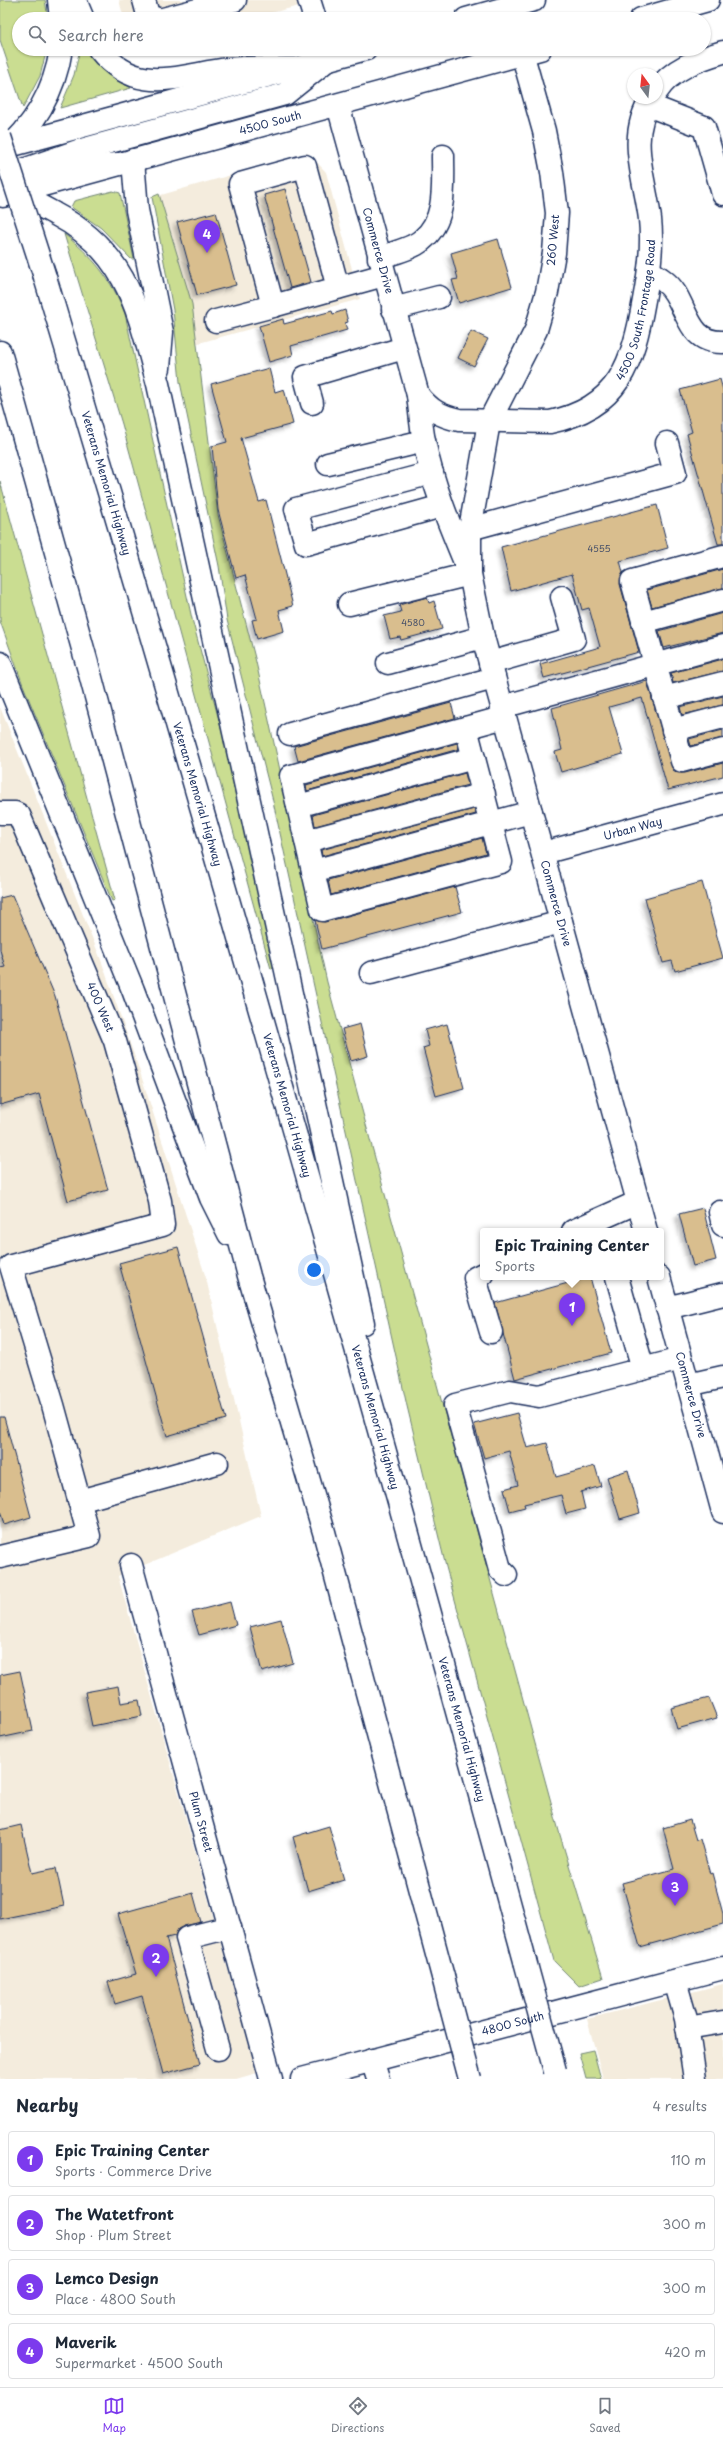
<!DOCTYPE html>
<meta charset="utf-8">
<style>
body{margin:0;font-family:"Playpen Sans",sans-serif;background:#f2f2f3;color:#1f2937}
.compass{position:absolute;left:627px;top:68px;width:36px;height:36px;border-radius:50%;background:#fff;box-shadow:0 1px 3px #0004;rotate:345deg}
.you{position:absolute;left:314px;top:1270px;width:14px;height:14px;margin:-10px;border:3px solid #fff;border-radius:50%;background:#1a73e8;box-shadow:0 0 0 6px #1a73e833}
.badge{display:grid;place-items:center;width:26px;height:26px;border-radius:50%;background:#7c3aed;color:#fff;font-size:13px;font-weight:700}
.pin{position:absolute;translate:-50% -33px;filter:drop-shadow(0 1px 2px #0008)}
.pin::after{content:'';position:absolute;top:21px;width:14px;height:12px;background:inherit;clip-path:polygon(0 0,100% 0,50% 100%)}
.popup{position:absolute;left:480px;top:1228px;width:184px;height:52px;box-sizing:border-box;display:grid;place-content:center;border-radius:4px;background:#fff;filter:drop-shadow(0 1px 3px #0005);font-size:13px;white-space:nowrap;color:#747a83}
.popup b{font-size:15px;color:#1f2937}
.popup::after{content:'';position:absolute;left:50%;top:100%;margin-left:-8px;border:8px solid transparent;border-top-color:#fff}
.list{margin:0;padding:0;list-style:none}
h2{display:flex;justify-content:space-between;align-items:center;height:52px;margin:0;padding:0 16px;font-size:17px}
h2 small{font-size:13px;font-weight:400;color:#747a83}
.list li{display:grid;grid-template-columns:26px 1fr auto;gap:12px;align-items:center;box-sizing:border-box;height:56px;margin:0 8px 8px;padding:0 8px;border:1px solid #e0e1e3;border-radius:4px}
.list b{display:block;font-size:15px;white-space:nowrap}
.list p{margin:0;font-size:13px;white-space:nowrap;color:#747a83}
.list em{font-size:13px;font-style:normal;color:#747a83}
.icon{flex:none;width:22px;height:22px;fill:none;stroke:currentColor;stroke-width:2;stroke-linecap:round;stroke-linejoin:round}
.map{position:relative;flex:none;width:723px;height:2079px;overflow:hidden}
.search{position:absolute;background:#fff;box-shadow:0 1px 3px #0004;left:12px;right:12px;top:12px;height:44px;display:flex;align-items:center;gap:10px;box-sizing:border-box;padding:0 14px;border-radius:22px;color:#747a83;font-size:15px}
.sheet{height:308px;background:#fff}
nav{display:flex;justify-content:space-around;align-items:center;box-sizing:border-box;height:56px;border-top:1px solid #e0e1e3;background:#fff;font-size:11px;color:#747a83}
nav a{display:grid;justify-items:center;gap:2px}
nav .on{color:#7c3aed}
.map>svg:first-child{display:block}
.built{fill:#f4ecdd}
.green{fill:#cadd91;stroke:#728678}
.building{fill:#d9be8e;stroke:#1b2f5e;filter:url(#shadow)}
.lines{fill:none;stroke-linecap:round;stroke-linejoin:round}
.minor-casing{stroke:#1b2f5e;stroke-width:25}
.major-casing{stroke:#1b2f5e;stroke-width:25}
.highway-casing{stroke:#1b2f5e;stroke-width:25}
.minor{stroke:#fff;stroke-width:22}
.major{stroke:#fff;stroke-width:22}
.highway{stroke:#fff;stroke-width:22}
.highway-bridge-casing{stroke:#1b2f5e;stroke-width:25;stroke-linecap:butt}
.highway-bridge{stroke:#fff;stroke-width:22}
.labels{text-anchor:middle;stroke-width:3;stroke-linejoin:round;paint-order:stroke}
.number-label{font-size:9px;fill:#4a536a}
.street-label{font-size:11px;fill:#1b2f5e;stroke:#fff}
</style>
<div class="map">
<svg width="723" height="2079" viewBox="0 0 723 2079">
<defs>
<filter id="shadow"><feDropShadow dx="-3.5" dy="3.5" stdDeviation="2" flood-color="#0004"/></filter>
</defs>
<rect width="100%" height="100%" fill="#fff"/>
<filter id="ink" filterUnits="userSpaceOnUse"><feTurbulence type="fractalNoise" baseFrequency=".025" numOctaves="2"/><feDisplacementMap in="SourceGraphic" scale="8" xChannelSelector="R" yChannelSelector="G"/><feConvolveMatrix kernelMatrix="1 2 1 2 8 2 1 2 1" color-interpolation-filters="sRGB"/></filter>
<g filter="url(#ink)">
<g class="built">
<path d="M119,0H324L246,19H124Z"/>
<path d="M308,153L326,172L360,299L195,344L154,197Z"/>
<path d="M0,707L101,960L139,1069L206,1278L261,1516L118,1576L257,2073L236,2079H0Z"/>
<path d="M723,1984V2079H603L587,2019Z"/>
</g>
<g class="green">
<path d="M0,0H45L48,19H19V49H47L40,76L23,108L0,40Z"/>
<path d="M80,49H87C101,72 110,75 131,88L60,108L74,75Z"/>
<path d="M113,191L120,193L134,259H131L101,228L71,207L74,201Z"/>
<path d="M159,194L192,304L218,515L256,662L327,982L560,1835L603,1978L579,1986L554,1961L446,1567L407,1406L272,797L227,620L219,566L180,382L173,310L152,197Z"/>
<path d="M64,234C92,256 112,279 125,314L192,619L237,788L280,966L271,969L122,424Z"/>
<path d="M0,481L115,900L112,901L23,685L0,621Z"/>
<path d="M593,2050L601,2079H586L579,2053Z"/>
</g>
<g class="building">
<path d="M285,189L311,282L290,288L264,195Z"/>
<path d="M216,212L236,285L197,295L177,222Z"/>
<path d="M498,239L512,287L459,303L452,280L458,279L451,253Z"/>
<path d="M345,310L348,322L345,323L347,330L291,346L293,355L269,362L259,326L283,319L284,324L332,311L333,314Z"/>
<path d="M471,331L488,339L474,366L458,358Z"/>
<path d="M269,368L275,392L284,389L293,424L241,438L259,502L266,500L293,606L279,610L284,631L257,639L252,620L257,619L245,575L236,578L218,510L212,446L227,442L211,384Z"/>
<path d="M720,379L723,390V544H718L687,434L692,432L680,390Z"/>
<path d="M657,505L668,548L620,561L623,572L620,584L639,652L544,678L540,664L600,647L589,608L582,610L572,574L511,591L501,547Z"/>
<path d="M723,569V588L652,607L647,590Z"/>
<path d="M427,597L429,603L434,601L442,629L401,640L400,637L390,639L384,616L401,612L399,605Z"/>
<path d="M723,613V633L664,648L659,631Z"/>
<path d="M723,659V671L673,683L671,673Z"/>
<path d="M647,681L673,770L678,773H685L723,763V776L668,790L642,698L609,707L623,754L561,772L555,752L562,750L552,708Z"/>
<path d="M723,696V705L682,715L680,707Z"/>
<path d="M451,703L455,718L298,761L294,746Z"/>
<path d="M723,730V738L691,746L689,739Z"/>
<path d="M457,743L459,749L307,791L306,785Z"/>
<path d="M465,773L468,785L315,826L313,815Z"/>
<path d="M474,809L476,814L322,856L321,850Z"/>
<path d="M482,838L486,853L331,895L328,880Z"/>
<path d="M702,882L723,958L675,971L672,961L663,963L645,898Z"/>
<path d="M455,887L462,912L322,949L315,920L325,922Z"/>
<path d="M12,895L55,996L108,1190L68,1201L39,1094L0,1105V968L5,967L0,950V898Z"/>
<path d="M360,1024L368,1056L351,1061L342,1029Z"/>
<path d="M447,1024L464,1088L436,1096L423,1048L429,1046L425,1030Z"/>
<path d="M703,1208L716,1260L693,1266L679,1214Z"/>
<path d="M178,1247L226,1419L167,1436L119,1263Z"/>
<path d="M590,1277L611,1353L515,1379L495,1303Z"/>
<path d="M517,1413L527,1448L547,1443L556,1477L595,1466L601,1486L581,1492L585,1509L566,1514L561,1495L524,1504L525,1507L510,1511L504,1489L518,1485L509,1451L484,1458L474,1424Z"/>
<path d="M0,1417H4L31,1517L4,1525L0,1510Z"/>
<path d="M628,1470L640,1513L620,1519L607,1477Z"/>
<path d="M230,1602L236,1625L199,1635L192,1612Z"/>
<path d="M281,1619L293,1663L262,1672L250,1627Z"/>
<path d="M20,1671L33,1731L0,1738V1675Z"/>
<path d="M118,1686L121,1703L139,1700L142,1716L92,1726L85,1692Z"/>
<path d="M709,1698L717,1718L677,1729L671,1708Z"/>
<path d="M690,1820L696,1840L700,1839L710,1874L712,1873L723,1914V1924L640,1947L622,1883L674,1869L663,1828Z"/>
<path d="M21,1825L32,1873L56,1868L64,1906L0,1919V1830Z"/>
<path d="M329,1826L344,1880L308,1891L293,1837Z"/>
<path d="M193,1893L201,1922L184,1926L178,1929L175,1936L166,1938L200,2064L163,2074L142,1996L115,2004L108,1982L136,1974L118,1914Z"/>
</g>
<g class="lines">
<defs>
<g id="minor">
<path d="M144,0L148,15L157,19"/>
<path d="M309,0L315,19"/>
<path d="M163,19L235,0"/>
<path id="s1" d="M521,49L544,131L552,172L557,213L554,253L547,292L536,330L489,422L470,529V574L483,637L646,1231"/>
<path d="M657,91C671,69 699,59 723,52"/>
<path id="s2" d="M338,105L418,395C420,410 421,426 424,441C433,487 452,531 470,574L349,604"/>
<path d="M648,105L704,127L723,194"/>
<path d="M379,258C392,253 412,249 422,240C447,220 443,185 443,156"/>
<path d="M649,271C659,277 669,283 675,293C689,316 691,343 723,342"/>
<path d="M338,288L305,166L240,184L273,306L384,275"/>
<path d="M393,309L439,297"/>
<path d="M216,321L273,306"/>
<path id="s3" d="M418,395C430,410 440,416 459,420L550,422C619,408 633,363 644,300C649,273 653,247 650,219C645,177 626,137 652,98"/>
<path d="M312,403L305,377L404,348"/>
<path d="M328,464L424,441"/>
<path d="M432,473L296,509L306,544L442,506"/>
<path d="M470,529L675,473L667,443"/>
<path d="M723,556L632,581L682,761L723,750"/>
<path d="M643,622L723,600"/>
<path d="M388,663L483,637"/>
<path d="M490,663L574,639L562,597"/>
<path d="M664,698L723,683"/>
<path d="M502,707L723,646"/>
<path d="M505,717L291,776L313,871L531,812"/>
<path d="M673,730L723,717"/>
<path d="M290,734L494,678"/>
<path d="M298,806L474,758"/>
<path id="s4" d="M0,813H15L19,815L115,1041L160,1201L163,1225L11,1266L53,1405L89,1536L0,1557"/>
<path d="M306,841L484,794"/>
<path id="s5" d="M543,853L723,804"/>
<path d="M313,871L322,910L501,862L466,728"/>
<path d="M371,973L561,922"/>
<path d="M720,1212L723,1225"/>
<path d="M573,1231L638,1202"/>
<path d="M483,1274L475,1278L491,1332"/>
<path d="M617,1277L643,1369"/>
<path id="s6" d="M659,1277L723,1512"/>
<path d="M667,1308L723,1294"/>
<path d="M688,1385L723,1377"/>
<path d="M79,1501L217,1463"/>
<path id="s7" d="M131,1565L271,2079"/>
<path d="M506,1575L500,1569L455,1405L510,1391L539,1396L681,1359"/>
<path d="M675,1981L686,2019L695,2079"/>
<path d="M687,2028L723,2022"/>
<path d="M218,2049L187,1938L230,1927"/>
<path d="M372,2060L378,2079"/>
<path id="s8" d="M302,2079L723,1968"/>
</g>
<g id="major">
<path d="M466,19L534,0"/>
<path d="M641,19L708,0"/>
<path d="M2,148L366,49"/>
<path id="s9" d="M3,196L540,49"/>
</g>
<g id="highway">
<path d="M59,0L61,19"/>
<path d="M75,0L83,19"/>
<path d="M99,49C137,97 178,75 229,69C252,66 276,68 300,68"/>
<path d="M0,155C33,129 55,91 61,49"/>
<path d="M133,160L137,210L162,332L159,368"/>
<path d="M42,171L118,164"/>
<path d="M0,178L81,150L285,94L326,61"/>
<path d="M0,189C20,194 37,204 55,214C128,252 138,311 158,384L363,1323"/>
<path id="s10" d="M45,277C212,836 373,1398 525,1961"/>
<path d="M0,352L90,674L249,1276L324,1532L443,1977"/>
<path d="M0,663L133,990L211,1198L229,1234"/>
</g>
</defs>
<use href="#minor" class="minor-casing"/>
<use href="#major" class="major-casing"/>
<use href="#highway" class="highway-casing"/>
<use href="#minor" class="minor"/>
<use href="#major" class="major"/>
<use href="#highway" class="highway"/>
<defs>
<g id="highway-bridge">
<path d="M0,137L45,277"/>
<path d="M525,1961L555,2071"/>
<path d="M443,1977L470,2079"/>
</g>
</defs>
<use href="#highway-bridge" class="highway-bridge-casing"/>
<use href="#highway-bridge" class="highway-bridge"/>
</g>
</g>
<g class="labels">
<g class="number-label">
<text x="599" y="552">4555</text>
<text x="413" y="626">4580</text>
</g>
<g class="street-label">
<text dy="4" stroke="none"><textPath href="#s9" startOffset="277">4500 South</textPath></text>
<text transform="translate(553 240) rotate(-85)" y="4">260 West</text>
<text dy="4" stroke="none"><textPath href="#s2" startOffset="151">Commerce Drive</textPath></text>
<text dy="4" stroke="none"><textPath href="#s3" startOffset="296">4500 South Frontage Road</textPath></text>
<text dy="4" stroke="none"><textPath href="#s10" startOffset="215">Veterans Memorial Highway</textPath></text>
<text dy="4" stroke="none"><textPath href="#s10" startOffset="539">Veterans Memorial Highway</textPath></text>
<text dy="4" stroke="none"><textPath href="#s5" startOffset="93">Urban Way</textPath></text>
<text dy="4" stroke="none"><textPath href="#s1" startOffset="885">Commerce Drive</textPath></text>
<text dy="4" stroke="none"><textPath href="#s4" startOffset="228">400 West</textPath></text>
<text dy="4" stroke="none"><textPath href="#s10" startOffset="863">Veterans Memorial Highway</textPath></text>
<text dy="4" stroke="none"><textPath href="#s6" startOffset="122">Commerce Drive</textPath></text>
<text dy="4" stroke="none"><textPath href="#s10" startOffset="1187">Veterans Memorial Highway</textPath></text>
<text dy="4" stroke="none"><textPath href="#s10" startOffset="1511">Veterans Memorial Highway</textPath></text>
<text dy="4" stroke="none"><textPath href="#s7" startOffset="266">Plum Street</textPath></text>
<text dy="4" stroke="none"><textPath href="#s8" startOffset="218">4800 South</textPath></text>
</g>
</g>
</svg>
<svg class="compass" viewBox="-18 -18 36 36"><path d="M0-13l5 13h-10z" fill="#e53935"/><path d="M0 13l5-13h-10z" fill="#747a83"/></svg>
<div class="you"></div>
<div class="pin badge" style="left:572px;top:1326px">1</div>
<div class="popup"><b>Epic Training Center</b>Sports</div>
<div class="pin badge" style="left:156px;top:1977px">2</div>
<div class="pin badge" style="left:675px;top:1906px">3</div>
<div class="pin badge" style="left:207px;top:253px">4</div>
<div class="search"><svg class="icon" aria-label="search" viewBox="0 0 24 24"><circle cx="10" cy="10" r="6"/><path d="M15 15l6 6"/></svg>Search here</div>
</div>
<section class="sheet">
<h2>Nearby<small>4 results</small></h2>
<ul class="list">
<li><span class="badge">1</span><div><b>Epic Training Center</b><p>Sports · Commerce Drive</p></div><em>110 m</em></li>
<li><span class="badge">2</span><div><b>The Watetfront</b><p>Shop · Plum Street</p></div><em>300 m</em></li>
<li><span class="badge">3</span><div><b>Lemco Design</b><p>Place · 4800 South</p></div><em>300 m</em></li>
<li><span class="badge">4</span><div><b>Maverik</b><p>Supermarket · 4500 South</p></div><em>420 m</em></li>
</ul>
</section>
<nav>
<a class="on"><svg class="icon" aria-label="map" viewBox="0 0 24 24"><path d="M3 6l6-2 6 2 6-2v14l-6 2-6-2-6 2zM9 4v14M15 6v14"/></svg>Map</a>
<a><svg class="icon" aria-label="directions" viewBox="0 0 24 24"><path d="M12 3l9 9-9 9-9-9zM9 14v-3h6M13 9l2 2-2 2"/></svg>Directions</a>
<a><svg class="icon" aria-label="saved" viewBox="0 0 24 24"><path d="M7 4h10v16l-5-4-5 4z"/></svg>Saved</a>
</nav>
